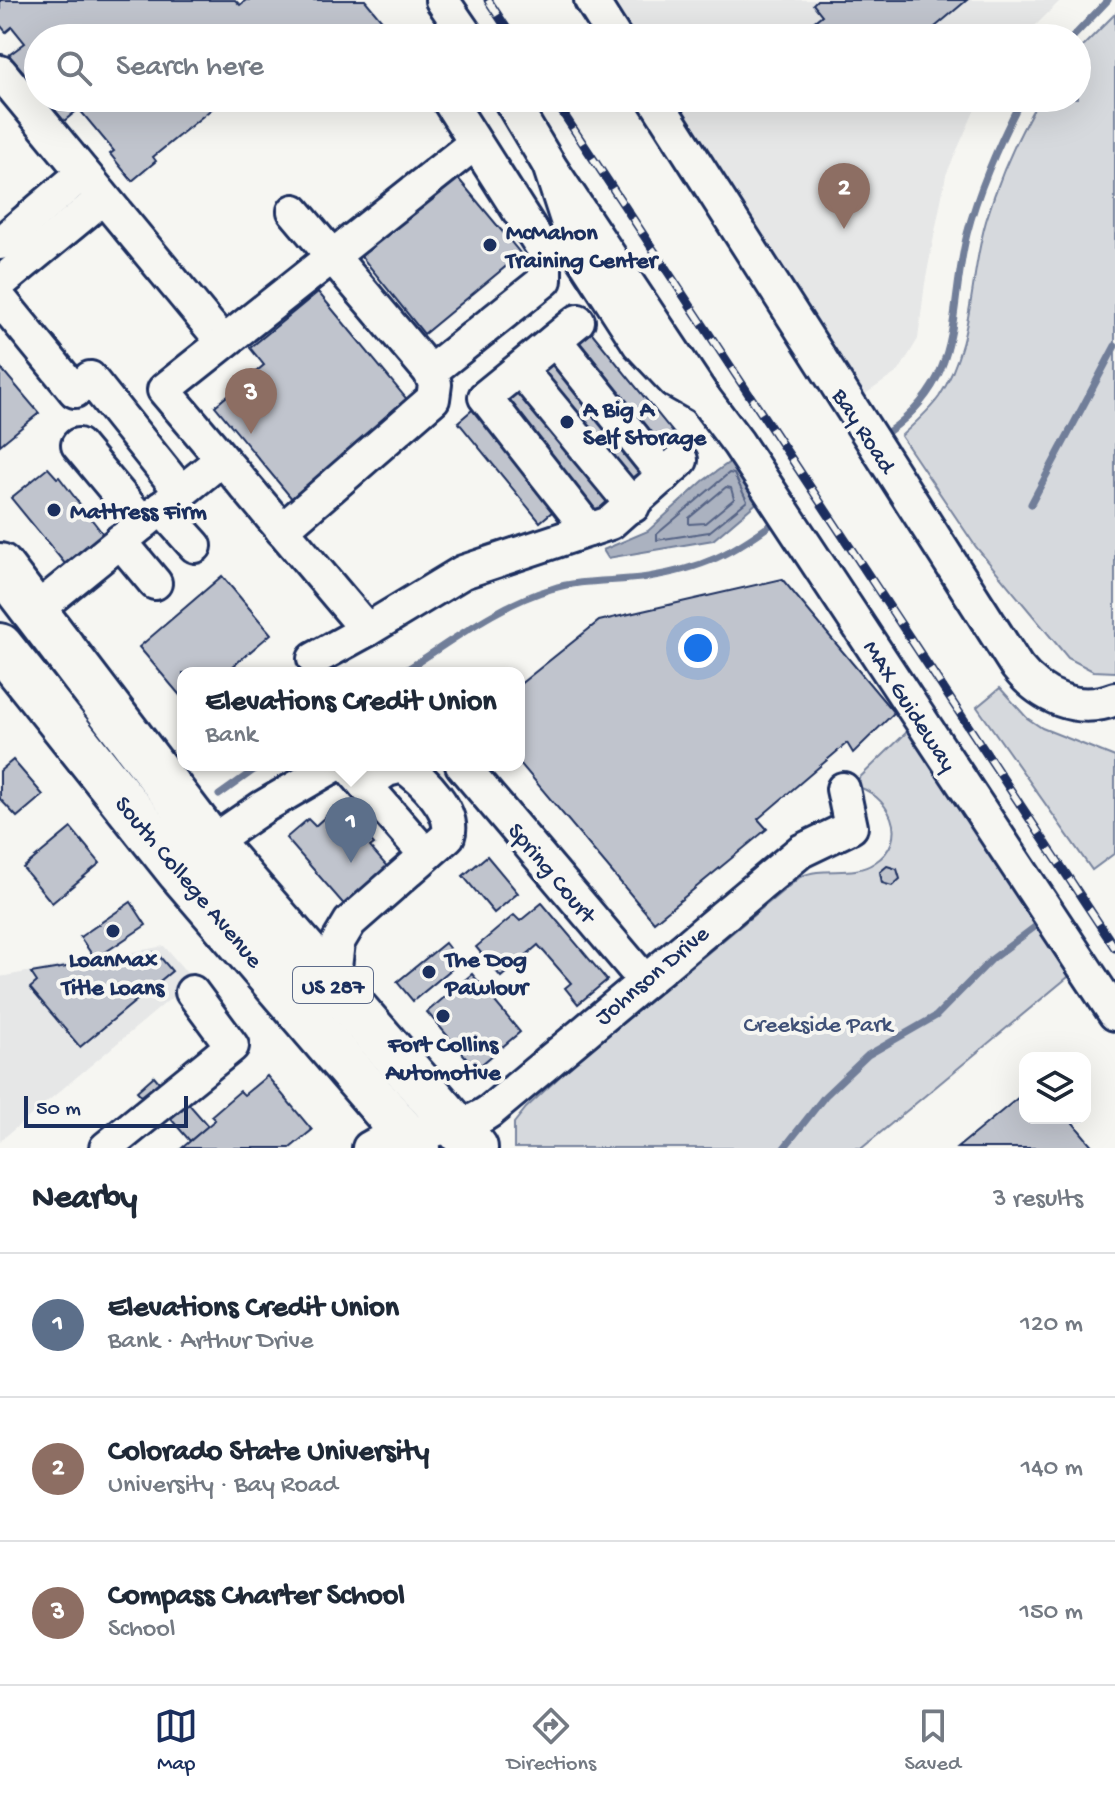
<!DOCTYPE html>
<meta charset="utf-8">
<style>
body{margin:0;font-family:"Gochi Hand",sans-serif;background:#f6f6f7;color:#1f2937}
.controls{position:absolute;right:24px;bottom:24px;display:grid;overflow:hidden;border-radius:16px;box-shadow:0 8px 32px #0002}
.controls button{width:72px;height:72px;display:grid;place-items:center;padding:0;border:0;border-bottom:2px solid #e0e1e3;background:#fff;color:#1f2937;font:40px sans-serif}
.scale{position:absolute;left:24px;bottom:20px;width:164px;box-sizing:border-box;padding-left:8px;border:4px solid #1b2f5e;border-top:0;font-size:22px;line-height:28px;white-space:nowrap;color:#1b2f5e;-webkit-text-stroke:6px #f6f6f2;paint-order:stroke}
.you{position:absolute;left:698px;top:648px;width:28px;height:28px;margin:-20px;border:6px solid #fff;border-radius:50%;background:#1a73e8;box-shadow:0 0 0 12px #1a73e833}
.badge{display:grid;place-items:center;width:52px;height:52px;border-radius:50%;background:#1b2f5e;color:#fff;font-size:26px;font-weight:700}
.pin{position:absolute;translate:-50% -66px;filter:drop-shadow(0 2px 4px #0008)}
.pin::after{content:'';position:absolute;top:42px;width:28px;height:24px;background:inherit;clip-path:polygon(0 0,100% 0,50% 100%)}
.popup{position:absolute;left:177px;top:667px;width:348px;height:104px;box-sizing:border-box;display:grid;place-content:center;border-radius:16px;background:#fff;filter:drop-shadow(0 2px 6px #0005);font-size:26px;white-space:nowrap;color:#747a83}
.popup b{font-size:30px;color:#1f2937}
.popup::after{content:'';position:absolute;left:50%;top:100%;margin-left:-16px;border:16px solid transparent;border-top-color:#fff}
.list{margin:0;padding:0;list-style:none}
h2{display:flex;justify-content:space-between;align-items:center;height:104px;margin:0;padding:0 32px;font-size:34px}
h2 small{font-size:26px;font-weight:400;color:#747a83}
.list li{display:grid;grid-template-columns:52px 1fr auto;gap:24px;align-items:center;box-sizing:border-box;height:144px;padding:0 32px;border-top:2px solid #e0e1e3}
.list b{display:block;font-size:30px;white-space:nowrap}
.list p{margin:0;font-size:26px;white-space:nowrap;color:#747a83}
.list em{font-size:26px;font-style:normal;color:#747a83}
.icon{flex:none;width:44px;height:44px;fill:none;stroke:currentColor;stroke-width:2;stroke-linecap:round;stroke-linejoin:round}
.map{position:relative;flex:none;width:1115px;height:1148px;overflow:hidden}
.search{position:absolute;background:#fff;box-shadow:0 8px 32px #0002;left:24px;right:24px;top:24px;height:88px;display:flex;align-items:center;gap:20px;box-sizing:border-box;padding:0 28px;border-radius:44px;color:#747a83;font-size:30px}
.sheet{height:536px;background:#fff}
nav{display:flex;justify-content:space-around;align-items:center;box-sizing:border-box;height:112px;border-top:2px solid #e0e1e3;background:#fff;font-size:22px;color:#747a83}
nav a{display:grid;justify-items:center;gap:4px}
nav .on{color:#1b2f5e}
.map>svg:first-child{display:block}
.built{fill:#e6e7e7}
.green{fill:#d6d9dd;stroke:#78849e;stroke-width:2}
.water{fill:#abb2c0;stroke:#717e99;stroke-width:2}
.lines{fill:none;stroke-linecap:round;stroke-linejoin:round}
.shore{stroke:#556385;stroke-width:2}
.stream{stroke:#717e99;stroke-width:7}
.building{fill:#c0c4cd;stroke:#1b2f5e;stroke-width:2}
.minor-casing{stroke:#1b2f5e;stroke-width:38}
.highway-casing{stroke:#1b2f5e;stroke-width:50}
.minor{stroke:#f6f6f2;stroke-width:32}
.highway{stroke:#f6f6f2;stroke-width:44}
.rail-casing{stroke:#1b2f5e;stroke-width:9}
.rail{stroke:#f6f6f2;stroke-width:6;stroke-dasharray:18;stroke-linecap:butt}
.poi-dot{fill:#1b2f5e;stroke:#f6f6f2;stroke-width:3}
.labels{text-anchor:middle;stroke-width:8;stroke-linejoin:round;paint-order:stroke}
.shield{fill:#f6f6f2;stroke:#5d6b8a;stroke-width:2}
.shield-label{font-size:22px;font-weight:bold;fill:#1b2f5e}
.poi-label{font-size:24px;font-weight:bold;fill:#1b2f5e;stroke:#f6f6f2;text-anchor:start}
.street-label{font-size:24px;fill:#1b2f5e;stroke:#f6f6f2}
.park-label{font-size:24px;fill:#405177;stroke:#f6f6f2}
</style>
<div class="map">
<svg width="1115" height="1148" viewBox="0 0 1115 1148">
<rect width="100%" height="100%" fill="#f6f6f2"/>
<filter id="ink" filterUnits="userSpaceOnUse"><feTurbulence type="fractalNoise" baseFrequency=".0125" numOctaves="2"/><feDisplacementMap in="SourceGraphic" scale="16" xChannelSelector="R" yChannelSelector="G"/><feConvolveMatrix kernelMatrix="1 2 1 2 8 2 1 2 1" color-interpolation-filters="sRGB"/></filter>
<g filter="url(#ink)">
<g class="built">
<path d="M604,0H1061L1023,38H628Z"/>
<path d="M667,98H980L946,175L925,283L918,339L899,371L861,397Z"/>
<path d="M164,946L193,980L0,1141V977Z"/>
</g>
<g class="green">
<path d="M1115,14V672L1093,671L1068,658L976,547L901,436C914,424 929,411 939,397C974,344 969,279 986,221C999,177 1017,137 1040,98H1077V52Z"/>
<path d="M1000,688L1027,718L1042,728L1115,757V853L1092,870L977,707Z"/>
<path d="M910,729L1074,972L862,1148H514V1123L526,1108L571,1066L800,877C823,865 852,878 874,863C912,839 889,793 852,785Z"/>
</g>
<path class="water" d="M734,459L760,500L713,540L608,558L603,550L648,531L703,481Z"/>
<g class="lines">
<g class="shore">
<path d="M729,473L734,474L747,501L709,532L657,540V534Z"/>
<path d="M726,487L731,488L734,499L705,523L689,524V518Z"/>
</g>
<g class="stream">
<path d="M1072,38L1108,0"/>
<path d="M888,432C966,376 947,316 967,234C979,187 1000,141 1022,98"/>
<path d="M1031,504L1115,346"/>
<path d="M401,673C448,644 497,605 551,589C582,579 616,582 648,577C704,568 731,554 776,521"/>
<path d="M219,795L261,765"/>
<path d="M784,1148L825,1096L868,1055L936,1016L992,959L1036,926"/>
</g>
</g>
<g class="building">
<path d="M0,0H235L240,5L246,0H365L394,35L390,38H38V89L9,55L25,43L12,27L6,32L0,25Z"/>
<path d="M817,0H967L922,38H814L806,28L822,15L813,4Z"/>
<path d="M45,98H225L153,157L156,161L132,181L110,154L114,151L79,109L64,121Z"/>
<path d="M457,177L521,254L424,334L361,256Z"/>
<path d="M318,292L410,403L293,500L215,406L264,365L250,348Z"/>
<path d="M588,328L676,436L660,449L571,341Z"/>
<path d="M555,360L644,468L627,482L537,374Z"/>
<path d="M0,367L39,413L0,445Z"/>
<path d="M519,388L612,500L597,513L504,400Z"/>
<path d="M478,405L560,505L540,522L458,422Z"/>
<path d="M48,468L57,478L59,477L103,534L66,565L11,498Z"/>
<path d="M222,576L271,634L225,673H183V699L139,647Z"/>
<path d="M782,579L894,713L853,753L847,743L758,819L767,829L654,922L519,762V685L599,621Z"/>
<path d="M13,760L43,795L17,817L0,799V771Z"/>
<path d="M335,808L349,824L354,820L374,844L370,847L397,878L347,908L286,838L308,819L315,826Z"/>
<path d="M71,828L100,863L52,903L23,868Z"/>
<path d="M487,856L518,893L494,913L463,876Z"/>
<path d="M887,866L897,869L900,879L892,886L882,883L880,872Z"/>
<path d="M131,902L146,925L95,959L80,937Z"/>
<path d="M542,903L607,980L578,1004L565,988L571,983L538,945L501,977L476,947L514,915L520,921Z"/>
<path d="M445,943L460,962L413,1001L397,982Z"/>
<path d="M156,952L172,971L80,1047L30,988L37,982L31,973Z"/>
<path d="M472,974L520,1032L476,1069L427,1012Z"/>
<path d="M154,1076L175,1101L182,1096L208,1126L190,1141L164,1111L159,1116L137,1091Z"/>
<path d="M267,1076L312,1130L290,1148H182L215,1120L211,1116L240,1091L244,1095Z"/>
<path d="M1025,1092V1118H1069L1094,1148H957Z"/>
</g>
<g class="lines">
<defs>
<g id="minor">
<path d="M442,0L468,38"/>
<path d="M591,0L615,38"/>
<path d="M0,72L223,342"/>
<path d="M509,98L549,165"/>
<path d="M654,98L1017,667C1041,697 1077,714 1115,699"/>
<path d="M549,165L704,398L674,381L639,344L575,245Z"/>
<path d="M0,243L83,173"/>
<path d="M0,283L103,198"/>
<path d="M0,299L75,391"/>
<path d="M578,321L485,397L589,530"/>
<path d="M555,340L664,476"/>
<path d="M520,369L633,506"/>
<path d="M430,372L545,280V252L447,98"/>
<path d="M90,378L181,492"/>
<path d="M704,398L738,443L1115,1014"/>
<path d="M78,445L143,523"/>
<path d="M161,508L195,546"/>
<path d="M282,530L433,399L435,384L430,372L294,211"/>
<path d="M120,541L155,583"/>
<path d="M36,610L222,459"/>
<path d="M367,630L463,572L610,523L681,460"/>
<path d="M314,659L367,630L164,390L475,143"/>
<path d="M462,765L644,980"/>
<path d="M352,770L426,855"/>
<path d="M192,856L263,807L335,765"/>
<path d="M333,985L338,942L350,922L448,836C456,812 423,779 403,766L387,770L365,785"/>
<path d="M106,1148L232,1046L192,992"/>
<path d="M369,1148C406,1125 454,1137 490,1111L801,851L851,827L843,789"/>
</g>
<g id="highway">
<path d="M0,566L210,842L475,1148"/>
<path d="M0,646L180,872L417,1148"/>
</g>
</defs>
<use href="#minor" class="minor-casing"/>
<use href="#highway" class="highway-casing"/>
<use href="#minor" class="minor"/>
<use href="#highway" class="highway"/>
<defs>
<g id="rail">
<path d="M488,0L513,38"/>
<path d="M553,98L1115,948"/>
</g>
</defs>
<use href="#rail" class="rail-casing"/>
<use href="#rail" class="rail"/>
</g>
</g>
<g class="poi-dot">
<circle cx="490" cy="245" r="8"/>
<circle cx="567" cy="422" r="8"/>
<circle cx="54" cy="510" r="8"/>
<circle cx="113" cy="931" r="8"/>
<circle cx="429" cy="972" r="8"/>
<circle cx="443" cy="1016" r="8"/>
</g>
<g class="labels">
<rect class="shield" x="293" y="967" width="80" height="36" rx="6"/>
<g class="shield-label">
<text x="333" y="993">US 287</text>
</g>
<g class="poi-label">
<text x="506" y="239">McMahon<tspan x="506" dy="28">Training Center</tspan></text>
<text x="583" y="416">A Big A<tspan x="583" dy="28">Self Storage</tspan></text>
<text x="70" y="518">Mattress Firm</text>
<text x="113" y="966" text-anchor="middle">LoanMax<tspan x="113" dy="28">Title Loans</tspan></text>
<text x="445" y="966">The Dog<tspan x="445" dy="28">Pawlour</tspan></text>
<text x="443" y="1051" text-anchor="middle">Fort Collins<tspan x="443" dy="28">Automotive</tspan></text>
</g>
<g class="street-label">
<text transform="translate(865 430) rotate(57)" y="8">Bay Road</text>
<text transform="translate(911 705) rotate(57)" y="8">MAX Guideway</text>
<text transform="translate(553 872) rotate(50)" y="8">Spring Court</text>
<text transform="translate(190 881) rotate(50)" y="8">South College Avenue</text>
<text transform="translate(651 974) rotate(-40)" y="8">Johnson Drive</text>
</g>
<g class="park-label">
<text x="818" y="1031">Creekside Park</text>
</g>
</g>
</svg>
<div class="controls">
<button><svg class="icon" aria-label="layers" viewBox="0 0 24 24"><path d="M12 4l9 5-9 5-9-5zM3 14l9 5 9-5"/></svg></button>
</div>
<div class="scale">50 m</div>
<div class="you"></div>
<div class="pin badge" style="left:351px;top:863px;background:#5c6f8a">1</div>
<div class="popup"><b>Elevations Credit Union</b>Bank</div>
<div class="pin badge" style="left:844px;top:229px;background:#8d6e63">2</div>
<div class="pin badge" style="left:251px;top:434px;background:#8d6e63">3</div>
<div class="search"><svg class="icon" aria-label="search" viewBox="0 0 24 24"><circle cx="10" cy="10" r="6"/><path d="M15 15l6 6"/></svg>Search here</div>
</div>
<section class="sheet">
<h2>Nearby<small>3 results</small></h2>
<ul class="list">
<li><span class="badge" style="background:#5c6f8a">1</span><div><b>Elevations Credit Union</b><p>Bank · Arthur Drive</p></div><em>120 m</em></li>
<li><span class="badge" style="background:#8d6e63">2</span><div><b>Colorado State University</b><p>University · Bay Road</p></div><em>140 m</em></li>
<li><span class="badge" style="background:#8d6e63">3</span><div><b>Compass Charter School</b><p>School</p></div><em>150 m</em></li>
</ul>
</section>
<nav>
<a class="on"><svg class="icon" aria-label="map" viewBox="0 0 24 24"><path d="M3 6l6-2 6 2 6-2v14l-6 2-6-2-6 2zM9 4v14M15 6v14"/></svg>Map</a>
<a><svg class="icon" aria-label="directions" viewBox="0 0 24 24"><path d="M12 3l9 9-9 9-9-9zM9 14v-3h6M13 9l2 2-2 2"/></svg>Directions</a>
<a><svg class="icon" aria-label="saved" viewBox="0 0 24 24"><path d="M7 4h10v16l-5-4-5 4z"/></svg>Saved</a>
</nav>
